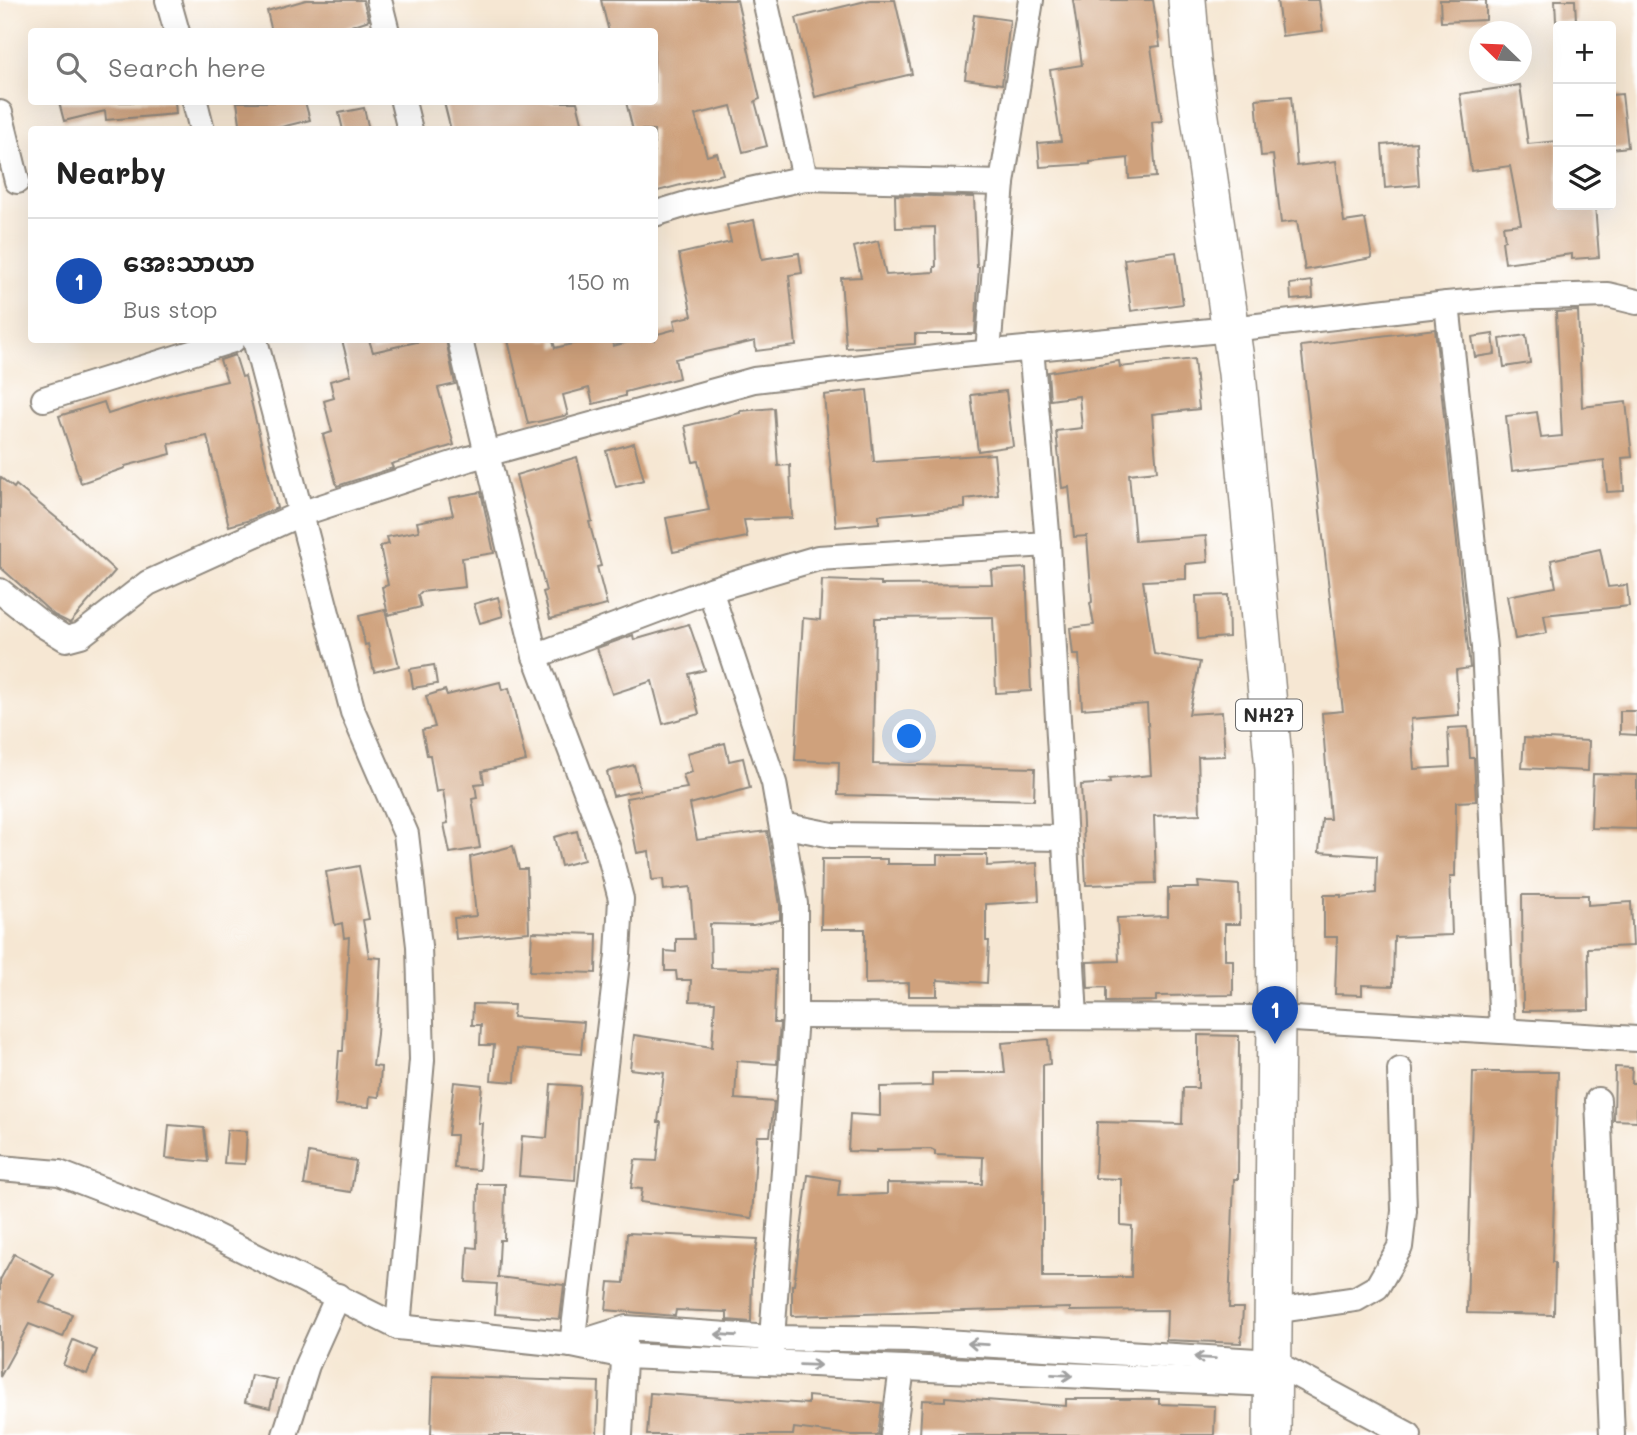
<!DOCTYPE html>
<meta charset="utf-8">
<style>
body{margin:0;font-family:Mali,"Noto Sans Myanmar",sans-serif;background:#f6f6f6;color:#222}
.controls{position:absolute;right:21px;top:21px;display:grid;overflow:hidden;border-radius:7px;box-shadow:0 7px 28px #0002}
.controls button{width:63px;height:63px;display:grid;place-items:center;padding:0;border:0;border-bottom:2px solid #e0e0e0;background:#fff;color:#222;font:35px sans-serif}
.compass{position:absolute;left:1469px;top:21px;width:63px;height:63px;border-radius:50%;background:#fff;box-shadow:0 7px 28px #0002;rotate:293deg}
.you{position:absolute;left:910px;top:737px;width:24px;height:24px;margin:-18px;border:5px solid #fff;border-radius:50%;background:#1a73e8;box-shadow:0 0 0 10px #1a73e833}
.badge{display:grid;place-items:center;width:46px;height:46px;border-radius:50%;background:#d1495b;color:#fff;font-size:23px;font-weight:700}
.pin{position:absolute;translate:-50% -58px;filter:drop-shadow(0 2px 4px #0008)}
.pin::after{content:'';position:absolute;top:37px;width:24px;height:21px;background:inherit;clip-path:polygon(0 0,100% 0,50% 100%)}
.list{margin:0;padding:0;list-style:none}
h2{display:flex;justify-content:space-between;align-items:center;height:91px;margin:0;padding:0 28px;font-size:30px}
h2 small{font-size:23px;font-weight:400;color:#767676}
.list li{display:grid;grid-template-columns:46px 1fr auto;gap:21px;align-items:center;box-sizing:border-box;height:126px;padding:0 28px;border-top:2px solid #e0e0e0}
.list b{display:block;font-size:26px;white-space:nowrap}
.list p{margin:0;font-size:23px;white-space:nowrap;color:#767676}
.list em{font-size:23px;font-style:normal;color:#767676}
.icon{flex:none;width:38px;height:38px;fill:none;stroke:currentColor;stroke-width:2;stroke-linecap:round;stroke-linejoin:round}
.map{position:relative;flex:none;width:1637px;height:1435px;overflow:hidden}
.search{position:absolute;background:#fff;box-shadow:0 7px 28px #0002;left:28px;top:28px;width:630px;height:77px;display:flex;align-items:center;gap:18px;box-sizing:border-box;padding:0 24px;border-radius:7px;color:#767676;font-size:26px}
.panel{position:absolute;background:#fff;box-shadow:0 7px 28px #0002;left:28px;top:126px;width:630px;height:217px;border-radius:7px}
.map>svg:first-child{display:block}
.building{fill:#cfa17b}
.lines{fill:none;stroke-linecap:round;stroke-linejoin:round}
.minor-casing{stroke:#90897f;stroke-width:28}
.highway-casing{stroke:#90897f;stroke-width:40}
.minor{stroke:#fff;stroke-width:24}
.highway{stroke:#fff;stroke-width:37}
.oneway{stroke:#a0a0a0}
.labels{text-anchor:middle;stroke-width:7;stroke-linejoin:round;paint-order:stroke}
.shield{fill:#fff;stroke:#6b6b6b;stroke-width:2}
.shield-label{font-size:19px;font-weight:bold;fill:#2b2b2b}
</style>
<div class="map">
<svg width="1637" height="1435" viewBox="0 0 1637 1435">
<rect width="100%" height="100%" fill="#fff"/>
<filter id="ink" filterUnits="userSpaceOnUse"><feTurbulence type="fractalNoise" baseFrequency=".0143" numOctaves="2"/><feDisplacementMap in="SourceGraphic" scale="14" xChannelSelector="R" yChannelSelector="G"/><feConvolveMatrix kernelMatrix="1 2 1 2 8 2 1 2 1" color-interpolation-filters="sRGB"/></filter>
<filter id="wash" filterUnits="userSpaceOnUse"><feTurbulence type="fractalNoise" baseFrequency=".00686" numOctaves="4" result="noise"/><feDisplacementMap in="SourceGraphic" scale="28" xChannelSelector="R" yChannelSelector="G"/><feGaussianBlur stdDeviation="1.57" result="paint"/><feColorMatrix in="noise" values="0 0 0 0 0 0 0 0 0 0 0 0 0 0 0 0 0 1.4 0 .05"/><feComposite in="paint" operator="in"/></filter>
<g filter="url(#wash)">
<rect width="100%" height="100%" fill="#f6e7d3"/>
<g id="blocks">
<g class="building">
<path d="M306,0H363L369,20L333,32H272L267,11Z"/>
<path d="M601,0H737L760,99L755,101L767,146L743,152L731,106L695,115L707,156L717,153L723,174L654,192V130H633L626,102H654V32H609Z"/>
<path d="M870,0H895L912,74L815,97L796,18Z"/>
<path d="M1073,0H1153L1160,46L1151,47L1162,121L1152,122L1156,177L1129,179L1128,158L1090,162V164L1040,167L1038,143L1061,141L1050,70L1082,65Z"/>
<path d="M1277,0H1319L1323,31L1282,36Z"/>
<path d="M1440,0H1486V20L1441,22Z"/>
<path d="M1555,0H1575L1576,21H1556Z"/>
<path d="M974,15L1010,20L1002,84L965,79Z"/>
<path d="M1520,85L1528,144L1558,141V205H1595L1599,257L1572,259V254L1505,263L1502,241L1505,240L1503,226L1521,224L1510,166L1471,171L1460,94Z"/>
<path d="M1622,94L1628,147L1611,149V95Z"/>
<path d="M1291,96L1297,166L1336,161L1344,222L1365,219L1372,258L1305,270L1297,221L1281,223L1273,155L1261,156L1256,99Z"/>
<path d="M59,102H175L176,114L106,120L105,111L64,121Z"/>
<path d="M237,102H305L310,120L269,130H241Z"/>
<path d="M444,102H577L584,130H451Z"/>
<path d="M364,108L369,130H343L339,113Z"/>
<path d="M1416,142L1419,185L1385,188L1382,145Z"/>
<path d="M895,195L974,197L977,267H979L975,334H915V344L846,348L841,278L861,277L854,247L878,241L886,275L934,272V267H936L935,227L896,228Z"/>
<path d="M754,220L762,259L799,253L802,273L789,275L796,346L756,351L755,341L675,359L679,378L625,392V396L593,404L589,388L563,395L568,415L528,424L508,340H553L555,348L589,340H612L613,346L636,340H654V335L676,329L674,320L692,316L679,254L731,242L727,225Z"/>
<path d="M1176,252L1183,304L1131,311L1124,259Z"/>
<path d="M1312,281L1313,298L1291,300L1290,284Z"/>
<path d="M1578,311L1582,407L1626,402L1632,457L1622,458L1624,491L1607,492L1604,460L1512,471L1506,416L1537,412L1541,438L1562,436L1556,312Z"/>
<path d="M1435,329L1470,668L1456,670L1459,715L1411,719L1414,769L1450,767L1448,728L1468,727L1470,758H1474L1476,801L1456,802L1455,876H1450L1452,935L1394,937L1393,986L1362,985V995L1335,994L1337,937H1324V895H1341V897L1376,893L1377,856L1319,852L1322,819H1330L1322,713L1343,711L1301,346Z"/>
<path d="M1493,334L1495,354L1475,357L1472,337Z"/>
<path d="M1526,335L1530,363L1504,367L1500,339Z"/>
<path d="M342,340H369L373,352L425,340H446L455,384L438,388L454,445L391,464L393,468L337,486L323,435L332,432L324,401L334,398L330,381L351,375Z"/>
<path d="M235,355L242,377L245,376L277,508L250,520L229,526L207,436L169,444L171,454L125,466V468L81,483L59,416L104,402L108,414L179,392L227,381L220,360Z"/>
<path d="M1194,359L1199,409L1152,414L1157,471L1129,474L1135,541L1206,536L1208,562L1186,564V579L1143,581L1154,654L1200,662L1189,714L1222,712L1225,756L1198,757L1200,814L1154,816L1156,883L1086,885L1081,785L1110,783L1109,779L1151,775L1147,704L1082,709L1079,655H1073L1070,628L1094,625L1090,603L1092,602L1087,536L1074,537L1069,487L1062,488L1056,431L1082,428L1079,396L1050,400L1048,372L1119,361L1120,367Z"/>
<path d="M867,390L874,462L994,454L998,495L965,499V508L879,515V523L836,527L824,395Z"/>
<path d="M1006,391L1013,446L978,451L971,395Z"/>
<path d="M774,408L778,466L790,465L792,518L744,520L747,537L673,552L666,518L709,510L698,461L693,462L685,426L740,413V411Z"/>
<path d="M634,443L644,480L616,487L606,451Z"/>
<path d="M577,457L592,521L589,522L601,566L597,567L607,605L550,619L543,592L546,591L516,475Z"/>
<path d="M0,477L14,488L16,485L69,528L115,571L70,623L54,615L0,567Z"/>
<path d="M481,492L494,553L462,558L465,587L421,592L418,595L421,607L388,615L382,587L388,585L380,546L389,544L387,537L419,531L417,522L453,515L449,498Z"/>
<path d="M1600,549L1608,587L1627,585L1629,606L1544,615L1547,633L1515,639L1507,596L1556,587L1551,560Z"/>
<path d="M1026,568L1031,691L996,693L993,617L875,618L873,764L1035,768L1034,800L838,795L839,762L795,760L803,618L820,620L822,580L881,582V585L992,584L991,570Z"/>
<path d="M1228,595L1229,637L1198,639L1196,596Z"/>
<path d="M498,597L503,616L480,623L474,604Z"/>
<path d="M385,610L399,666L374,672L368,644L365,645L359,616Z"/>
<path d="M689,624L705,670L689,674L699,714L663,724L652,681L612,694L597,648L633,635L634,640Z"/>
<path d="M434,665L437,684L413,688L410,669Z"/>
<path d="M500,682L502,690L509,688L526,761L482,771L484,783L475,784L477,798L472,799L480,848L450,853L444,824L448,823L443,790L436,792L430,755H427L422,730L435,727L426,696L445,690L447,695Z"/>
<path d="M1620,711H1637V735L1620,734Z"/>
<path d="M1524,738L1589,741L1588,771L1522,768Z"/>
<path d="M725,743L729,761L743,758L750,788L690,804L697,840L767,831L780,905V920L753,925L710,924L711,968L776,970L774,1023H780L777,1064L737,1061L735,1099L774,1102L770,1136H757L752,1218L640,1202L642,1189L631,1188L635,1160L657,1161L661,1122H658L664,1073L630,1069L634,1035L712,1047L715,1002L690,1001L691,980H677L676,971H665V951L676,952V939H694L690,887L664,890L663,879L652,880L649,851L637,853L626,798L687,788L683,775L692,772L687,753Z"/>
<path d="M634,765L640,790L613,796L607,772Z"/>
<path d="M1593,774L1637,775V829L1591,828Z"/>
<path d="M577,831L584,860L561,866L554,837Z"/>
<path d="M513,846L519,869H527L529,932L456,939L454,918L476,916L470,857Z"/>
<path d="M937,855H987V866L1037,863L1039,901L986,904V941H989L987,983L937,980V996H909V983L865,984V929H821L822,859H887V864H937Z"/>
<path d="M359,866L369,919L363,920L369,957L381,958L377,1034L373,1066L381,1067L379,1097L370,1096L369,1107L335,1105L339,1051H343L349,937L344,938L342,923L335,925L326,872Z"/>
<path d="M1198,882L1239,885L1240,924H1225V960H1233V995L1156,996V1001L1106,1002V987L1088,988L1087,962L1119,961L1117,918L1168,916V888H1199Z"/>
<path d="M1522,895H1588V905L1631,902L1633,946L1588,948L1589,1010L1523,1011Z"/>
<path d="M532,932L597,934L596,973L530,971Z"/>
<path d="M473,1004L514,1005L513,1017L584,1022L581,1054L517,1049L515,1082L491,1080L494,1045H480L481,1025H472Z"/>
<path d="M1198,1035L1239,1036L1238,1179H1234L1229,1308H1243L1241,1343L1166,1340L1167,1310L1070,1311V1308L792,1316V1285H794L808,1175L840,1180L838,1196L887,1194V1183L982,1184L983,1157L935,1155V1151L931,1149L877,1150V1152L848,1151L850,1114L880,1116V1087L932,1086V1073H1005L1002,1043L1048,1039L1050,1064L1043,1065V1277H1131L1132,1226L1121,1225V1179L1095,1178L1097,1122L1182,1124L1183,1088H1198Z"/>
<path d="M1615,1067L1632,1068L1631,1083H1637V1121L1614,1120Z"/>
<path d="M1473,1072H1558L1552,1262H1555L1554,1315L1467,1313Z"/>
<path d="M454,1082L482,1085L478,1123H482L479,1170L454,1168L456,1135H448Z"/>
<path d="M551,1084L580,1086L575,1180L519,1176L522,1136L547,1138Z"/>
<path d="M169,1125L204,1128L208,1162L166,1158Z"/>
<path d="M227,1130L247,1131L245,1164L224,1163Z"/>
<path d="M309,1153L356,1161L351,1192L304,1185Z"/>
<path d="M478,1184H505L504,1240H500L498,1277L564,1285L560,1319L495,1314L497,1284L466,1282L468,1247L477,1248Z"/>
<path d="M627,1233L758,1239L752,1273L751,1322L727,1320V1312L676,1310L675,1316L606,1310L609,1282L624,1283Z"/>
<path d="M14,1254L54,1275L40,1302L72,1314L63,1337L29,1324L0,1377V1280Z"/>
<path d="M73,1340L97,1350L87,1374L63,1365Z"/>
<path d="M251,1375L277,1380L270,1408L245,1402Z"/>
<path d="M433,1376L599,1382L597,1435H431Z"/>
<path d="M650,1393L808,1404V1396L882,1403L878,1435H851L794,1428L793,1435H647Z"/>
<path d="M945,1397L1066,1406V1399H1159V1404L1215,1406L1214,1435H920L922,1400L945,1401Z"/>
</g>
</g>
</g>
<g filter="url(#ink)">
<use href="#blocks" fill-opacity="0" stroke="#90897f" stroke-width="2"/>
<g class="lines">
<defs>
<g id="minor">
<path d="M168,0L177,32"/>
<path d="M379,0L387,32"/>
<path d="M765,0L805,178"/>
<path d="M195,102L202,130"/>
<path d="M403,102L410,130"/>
<path d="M0,113L17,181"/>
<path d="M654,214L690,203L805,178L1002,183"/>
<path d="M1447,304L1484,647L1502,1030"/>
<path d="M255,340L353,712L406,834L419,946L422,1060L398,1327"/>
<path d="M460,340L535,656L608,849L621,899L618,955L572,1345"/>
<path d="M1031,348L1048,544L1075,1017"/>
<path d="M988,352L1002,183L1031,0"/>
<path d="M44,399L233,340"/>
<path d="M710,590L774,783L795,904V1016L771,1353"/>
<path d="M0,591L43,625L66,639L81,635L148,583L300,514L468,459L754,380L952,356L1231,329L1447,304L1511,298L1608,295L1637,302"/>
<path d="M535,656L710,590L818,558L1048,544"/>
<path d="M782,825L832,835L1065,838"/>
<path d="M795,1016L1276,1018L1637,1039"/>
<path d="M1598,1100L1612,1435"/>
<path d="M0,1168L59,1173L189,1223L398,1327L572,1345L625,1356L1273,1384"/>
<path d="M1274,1311L1356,1299L1377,1287L1400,1247L1404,1211L1400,1070"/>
<path d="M572,1345L626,1328L771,1338L913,1340L1273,1362L1409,1435"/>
<path d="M285,1435L307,1365L338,1296"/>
<path d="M620,1435L625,1341"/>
<path d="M893,1435L902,1368"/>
</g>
<path id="highway" d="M1187,0L1192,62L1237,373L1274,769L1276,1018L1272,1435"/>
</defs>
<use href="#minor" class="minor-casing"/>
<use href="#highway" class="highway-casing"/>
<use href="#minor" class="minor"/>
<use href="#highway" class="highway"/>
</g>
<defs><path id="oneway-shaft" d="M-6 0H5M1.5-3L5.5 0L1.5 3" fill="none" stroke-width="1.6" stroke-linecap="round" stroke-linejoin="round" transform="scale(1.75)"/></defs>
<g class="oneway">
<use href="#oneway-shaft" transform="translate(726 1335) rotate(-176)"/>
<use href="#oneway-shaft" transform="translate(978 1344) rotate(-177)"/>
<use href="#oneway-shaft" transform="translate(1205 1358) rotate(-177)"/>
<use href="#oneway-shaft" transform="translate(810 1365) rotate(2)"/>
<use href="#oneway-shaft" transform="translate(1062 1375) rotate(3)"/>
</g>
</g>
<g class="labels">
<rect class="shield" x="1236" y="699.5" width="66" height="31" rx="5"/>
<g class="shield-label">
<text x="1269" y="722">NH27</text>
</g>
</g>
</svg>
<div class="controls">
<button>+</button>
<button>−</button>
<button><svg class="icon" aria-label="layers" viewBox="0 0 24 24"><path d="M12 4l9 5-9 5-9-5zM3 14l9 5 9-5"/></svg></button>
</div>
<svg class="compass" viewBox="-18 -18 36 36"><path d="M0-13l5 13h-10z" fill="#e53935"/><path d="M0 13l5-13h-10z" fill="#767676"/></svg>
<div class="you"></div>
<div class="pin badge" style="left:1275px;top:1044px;background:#1a4fb4">1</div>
<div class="search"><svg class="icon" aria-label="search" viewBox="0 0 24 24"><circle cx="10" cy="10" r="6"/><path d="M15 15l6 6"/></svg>Search here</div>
<section class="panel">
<h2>Nearby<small></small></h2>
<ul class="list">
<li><span class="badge" style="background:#1a4fb4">1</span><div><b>အေးသာယာ</b><p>Bus stop</p></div><em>150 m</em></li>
</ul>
</section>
</div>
